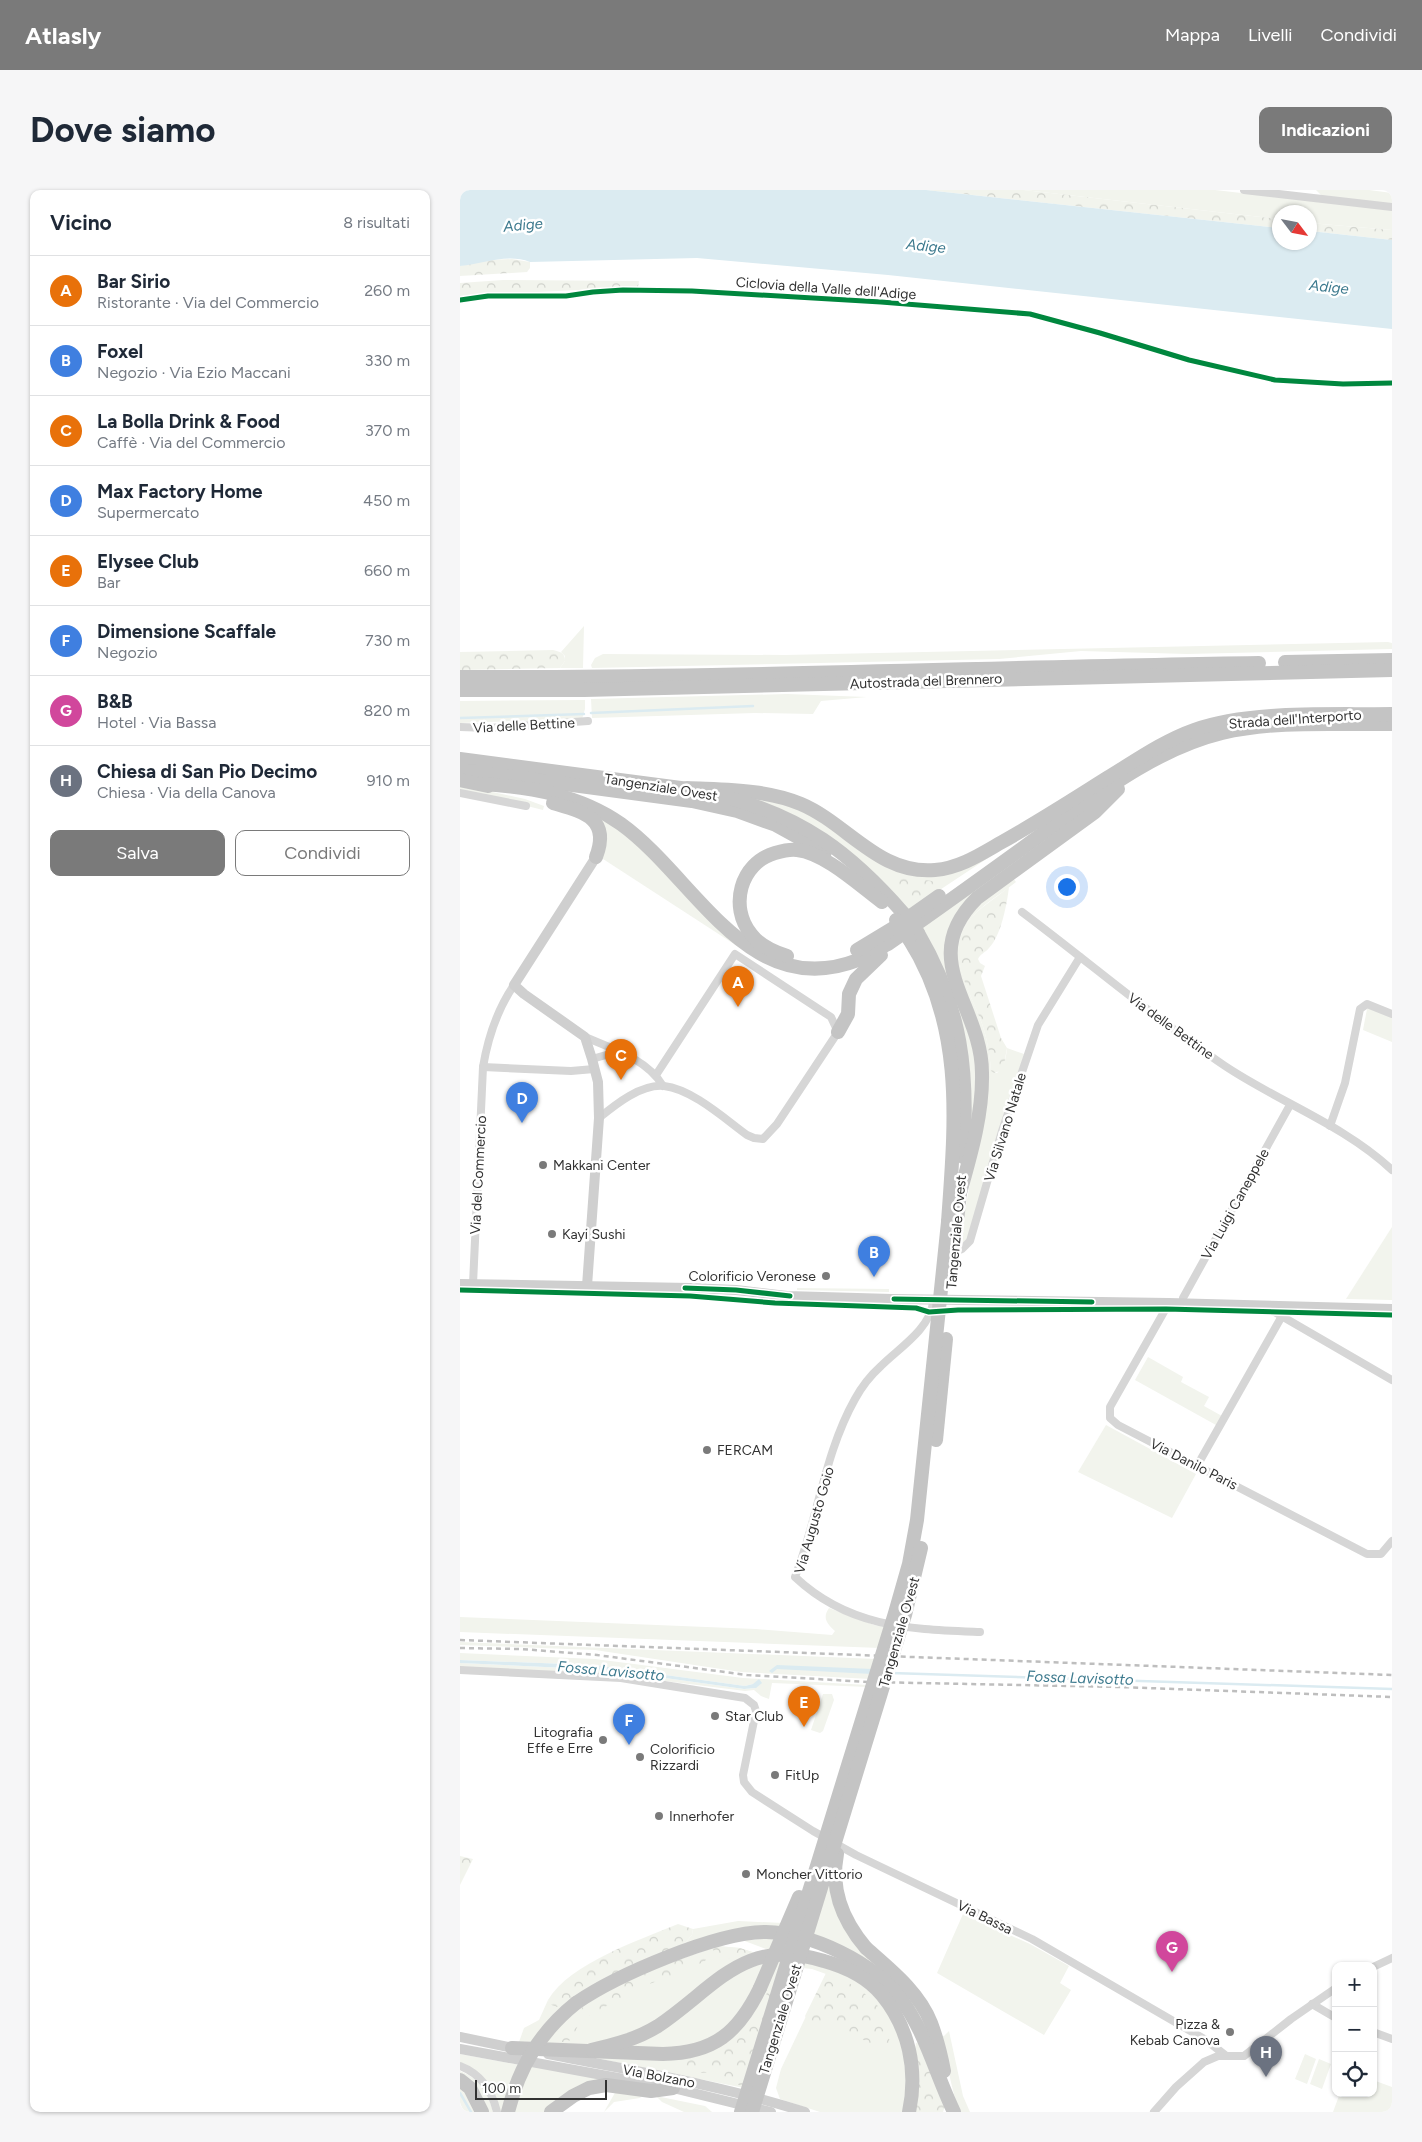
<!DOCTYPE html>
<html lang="it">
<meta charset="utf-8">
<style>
body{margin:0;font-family:Figtree,sans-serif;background:#f6f6f7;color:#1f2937}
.controls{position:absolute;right:15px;bottom:15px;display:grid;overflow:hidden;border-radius:10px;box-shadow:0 1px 4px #0004}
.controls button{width:45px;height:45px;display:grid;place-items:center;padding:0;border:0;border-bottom:1px solid #e0e1e3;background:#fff;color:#1f2937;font:25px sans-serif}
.compass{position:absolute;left:812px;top:15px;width:45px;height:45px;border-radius:50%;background:#fff;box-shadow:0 1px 4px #0004;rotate:122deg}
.scale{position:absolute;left:15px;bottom:12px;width:132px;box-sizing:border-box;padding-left:5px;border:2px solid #323232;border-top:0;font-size:14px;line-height:18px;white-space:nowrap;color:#323232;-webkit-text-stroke:4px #fff;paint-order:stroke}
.you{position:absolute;left:606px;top:696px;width:18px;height:18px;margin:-12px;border:4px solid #fff;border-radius:50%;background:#1a73e8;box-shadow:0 0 0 8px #1a73e833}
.badge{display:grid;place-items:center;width:32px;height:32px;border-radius:50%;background:#7a7a7a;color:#fff;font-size:16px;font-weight:700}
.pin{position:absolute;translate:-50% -41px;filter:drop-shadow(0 1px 2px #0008)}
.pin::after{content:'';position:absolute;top:26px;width:18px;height:15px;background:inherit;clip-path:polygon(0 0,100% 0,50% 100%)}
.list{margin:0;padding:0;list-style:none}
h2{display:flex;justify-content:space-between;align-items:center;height:65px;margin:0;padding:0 20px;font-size:21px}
h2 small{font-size:16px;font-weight:400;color:#747a83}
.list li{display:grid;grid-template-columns:32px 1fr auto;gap:15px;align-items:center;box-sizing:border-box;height:70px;padding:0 20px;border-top:1px solid #e0e1e3}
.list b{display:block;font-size:19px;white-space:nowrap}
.list p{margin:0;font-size:16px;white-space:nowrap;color:#747a83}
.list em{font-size:16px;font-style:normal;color:#747a83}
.actions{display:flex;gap:10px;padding:15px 20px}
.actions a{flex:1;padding:11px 0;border:1px solid #7a7a7a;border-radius:10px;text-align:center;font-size:18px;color:#7a7a7a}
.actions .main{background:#7a7a7a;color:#fff}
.icon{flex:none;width:28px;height:28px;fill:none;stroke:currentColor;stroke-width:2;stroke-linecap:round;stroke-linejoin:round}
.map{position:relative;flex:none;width:932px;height:1922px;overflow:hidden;border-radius:10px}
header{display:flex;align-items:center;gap:30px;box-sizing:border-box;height:70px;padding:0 25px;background:#7a7a7a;color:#fff}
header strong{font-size:24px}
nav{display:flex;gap:28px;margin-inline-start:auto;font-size:18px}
.intro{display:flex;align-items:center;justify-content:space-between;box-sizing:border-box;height:120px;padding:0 30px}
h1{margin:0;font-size:35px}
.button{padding:12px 22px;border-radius:10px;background:#7a7a7a;color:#fff;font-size:18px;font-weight:700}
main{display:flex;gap:30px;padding:0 30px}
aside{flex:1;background:#fff;border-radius:10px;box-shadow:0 1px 4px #0004}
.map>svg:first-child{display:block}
.grass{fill:#f2f4ed}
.forest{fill:url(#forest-crowns)}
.water{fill:#dbebf1}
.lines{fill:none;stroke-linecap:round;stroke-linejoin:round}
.stream{stroke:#dbebf1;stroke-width:2.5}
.street{stroke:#d6d6d6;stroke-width:8}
.secondary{stroke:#cfcfcf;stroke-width:10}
.highway{stroke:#c4c4c4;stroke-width:14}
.rail{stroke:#bebebe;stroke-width:2.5;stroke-dasharray:5 4;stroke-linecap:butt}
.highway-bridge{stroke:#c4c4c4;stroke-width:14}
.cycleway-casing{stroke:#fff;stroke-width:8}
.cycleway{stroke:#00873e;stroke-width:5}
.poi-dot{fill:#7a7a7a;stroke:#fff;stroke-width:2}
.labels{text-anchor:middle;stroke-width:5;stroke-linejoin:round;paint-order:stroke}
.street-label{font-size:14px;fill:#323232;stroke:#fff}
.poi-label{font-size:14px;fill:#323232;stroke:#fff;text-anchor:start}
.water-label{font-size:15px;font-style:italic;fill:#3d7a8e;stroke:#fff}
</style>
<header>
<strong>Atlasly</strong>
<nav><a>Mappa</a><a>Livelli</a><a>Condividi</a></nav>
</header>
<div class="intro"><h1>Dove siamo</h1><a class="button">Indicazioni</a></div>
<main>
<aside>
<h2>Vicino<small>8 risultati</small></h2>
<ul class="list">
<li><span class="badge" style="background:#e8710a">A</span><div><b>Bar Sirio</b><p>Ristorante · Via del Commercio</p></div><em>260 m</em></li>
<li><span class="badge" style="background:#3f7fe0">B</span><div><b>Foxel</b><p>Negozio · Via Ezio Maccani</p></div><em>330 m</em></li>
<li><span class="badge" style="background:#e8710a">C</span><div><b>La Bolla Drink &amp; Food</b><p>Caffè · Via del Commercio</p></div><em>370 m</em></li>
<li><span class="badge" style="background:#3f7fe0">D</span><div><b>Max Factory Home</b><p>Supermercato</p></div><em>450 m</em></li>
<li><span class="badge" style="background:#e8710a">E</span><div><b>Elysee Club</b><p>Bar</p></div><em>660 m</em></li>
<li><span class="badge" style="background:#3f7fe0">F</span><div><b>Dimensione Scaffale</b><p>Negozio</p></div><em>730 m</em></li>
<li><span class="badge" style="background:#d1479c">G</span><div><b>B&amp;B</b><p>Hotel · Via Bassa</p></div><em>820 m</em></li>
<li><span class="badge" style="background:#6b7280">H</span><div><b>Chiesa di San Pio Decimo</b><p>Chiesa · Via della Canova</p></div><em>910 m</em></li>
</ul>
<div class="actions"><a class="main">Salva</a><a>Condividi</a></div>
</aside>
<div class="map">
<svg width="932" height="1922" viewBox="0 0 932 1922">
<defs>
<pattern id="forest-crowns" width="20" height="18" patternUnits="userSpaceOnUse" patternTransform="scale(1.25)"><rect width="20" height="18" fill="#f2f4ed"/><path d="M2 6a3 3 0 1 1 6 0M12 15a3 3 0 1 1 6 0" fill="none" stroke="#d0d2cc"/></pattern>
</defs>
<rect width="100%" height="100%" fill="#fff"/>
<g class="grass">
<path d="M564,0H755L932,20V40L850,33L849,22H819V29Z"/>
<path d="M856,0H909L932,3V14L862,6Z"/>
<path d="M124,436L123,478H100L105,471V466L101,462Z"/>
<path d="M928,452L932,453V459L727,464L621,461L539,469L132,478L131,475L135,468L143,464L325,465Z"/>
<path d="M327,504L407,507L361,511L353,524L295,523L132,528L131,509Z"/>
<path d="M125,510V519L122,529L0,533V511Z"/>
<path d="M0,595L65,609L84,616L83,620L0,599Z"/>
<path d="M265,602L310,610L344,621L435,680L528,668L448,721L418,687Z"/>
<path d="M110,613L163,640L294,767L140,667L145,651Z"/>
<path d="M594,645L490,737L514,857L518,905L511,931L460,738Z"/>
<path d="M553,688L556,692C541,704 521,715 509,731C483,765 514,806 524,840C528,853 530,867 531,881L537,883C545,876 546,867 547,858L564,864L508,1048L502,1054L503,1032L526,904L500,791L495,754L513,720Z"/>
<path d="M911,818L932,827V852L903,840L907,819Z"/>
<path d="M932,1037V1110L886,1109Z"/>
<path d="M337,1098L429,1099V1102L337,1100Z"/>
<path d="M688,1167L723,1187L721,1192L749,1207L744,1216L762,1226L756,1235L675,1190Z"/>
<path d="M646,1235L736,1284L712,1328L618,1282Z"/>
<path d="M369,1418L414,1435L427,1437L420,1458L0,1442V1427L296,1439L372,1445L375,1441C367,1434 362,1428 369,1418Z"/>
<path d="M0,1452L416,1469L410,1489L281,1482L135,1460L0,1455Z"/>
<path d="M0,1463L135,1469L283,1488L408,1495V1497L312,1493L309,1509L301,1506L294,1500L285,1501L149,1484L0,1477V1473L148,1480L284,1499L296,1498L293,1494L285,1496L133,1475L0,1470Z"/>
<path d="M363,1504H372L374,1510L363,1541L360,1543L351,1540Z"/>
<path d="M370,1688L372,1710L380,1731L454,1814L470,1844L457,1827L352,1747Z"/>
<path d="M503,1724L570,1754L609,1776L600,1793L611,1800L584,1845L477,1783Z"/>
<path d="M278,1731L323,1733L320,1741L220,1759L232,1745L233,1739Z"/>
<path d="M301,1749H316L311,1761L282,1750Z"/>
<path d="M257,1756L280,1758L302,1765L196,1832L141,1854H83L113,1822L165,1791Z"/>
<path d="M317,1770L284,1898L116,1864L250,1860Z"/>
<path d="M344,1771C387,1777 425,1806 439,1846C442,1853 446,1861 447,1868C448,1886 446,1904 445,1922H360L320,1909L316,1898L321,1879L366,1784L352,1779L342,1778Z"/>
<path d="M306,1772L289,1812L269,1839L228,1858H162L274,1784Z"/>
<path d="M88,1810L90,1814L114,1810L72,1853L59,1852L64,1838L79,1830Z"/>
<path d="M489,1841L503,1906L510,1922H499C491,1897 487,1870 479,1845L484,1846Z"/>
<path d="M0,1864L60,1875L45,1922H40C37,1898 18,1887 0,1873Z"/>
<path d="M845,1864L856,1869L847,1894L835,1889Z"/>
<path d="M859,1869L871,1874L862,1899L850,1894Z"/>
<path d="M69,1876L143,1889L86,1922H53Z"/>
<path d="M0,1881C19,1888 28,1903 33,1922H27L0,1884Z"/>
<path d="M913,1890L932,1897V1922H873L880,1903H913Z"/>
<path d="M0,1894L18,1922H4L0,1913Z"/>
<path d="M156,1901L184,1904L180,1908L154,1912L144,1922Z"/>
<path d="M196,1906L245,1916L252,1922H224L202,1912Z"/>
</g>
<g class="forest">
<path d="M466,0H564L819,29V38Z"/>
<path d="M850,33L932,40V50L850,41Z"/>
<path d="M52,69L70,72V78L67,82L0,86V76L27,70Z"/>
<path d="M43,90L179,91L178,97L0,106V93Z"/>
<path d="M93,460C101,462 105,463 105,471L100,478L0,480V462Z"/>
<path d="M428,684L478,692L452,717L426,687Z"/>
<path d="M549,697C547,714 541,746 529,758C525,763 521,763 518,769L520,773L525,776L521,786L541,848L547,858L544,875L540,881L534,883L531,881C530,868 528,853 524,840C514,806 483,766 508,732C518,718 536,708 549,697Z"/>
<path d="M0,1666L13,1669L0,1695Z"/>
<path d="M218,1734L233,1739L232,1745L220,1759L97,1817L89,1814L88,1810C110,1773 180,1750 218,1734Z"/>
<path d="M257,1756L280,1758L292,1762V1765C278,1771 265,1771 253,1760L254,1757Z"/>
<path d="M239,1764L247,1768L245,1771C228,1781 210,1786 192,1793C172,1800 153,1813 134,1823C129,1825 122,1830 119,1834C112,1845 114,1857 95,1850V1843C111,1837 111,1826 123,1817C154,1791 195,1779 232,1765Z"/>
<path d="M317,1770H323L284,1898L257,1882L238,1883L225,1876V1872C234,1868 245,1867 254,1862C296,1844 306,1810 317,1770Z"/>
<path d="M366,1783L384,1790L403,1802L421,1819L425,1841L430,1851L429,1856L424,1859C414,1858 397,1845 386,1840C374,1835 360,1833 347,1830L345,1826Z"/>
<path d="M460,1852L485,1916L483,1922H455V1859L456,1853Z"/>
</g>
<g class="water">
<path d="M0,0H466L819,38V52H849L850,41L932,50V139L428,85L237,68L70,72C47,63 23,74 0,76Z"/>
<path d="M0,1470L133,1475L285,1496L293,1494L299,1489L302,1493L296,1498L284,1499L148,1480L0,1473Z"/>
<path d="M317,1475L413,1479L412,1484L317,1479L312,1483L309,1481Z"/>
</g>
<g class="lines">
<g class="stream">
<path d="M131,523L293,516"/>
<path d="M0,528L124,524"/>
<path d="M431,1483L932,1499"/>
<path d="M0,1903L11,1922"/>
</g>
<g class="street">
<path d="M784,0L932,17"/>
<path d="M0,537L29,538L128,531"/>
<path d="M0,603L66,616"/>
<path d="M562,722C630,773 694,828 765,876C819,912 884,935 932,980"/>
<path d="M125,847C153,859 187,869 203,896"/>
<path d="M132,869L160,861"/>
<path d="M23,877L111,881L134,879"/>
<path d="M139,928C156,914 181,894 204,896C232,899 265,929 287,945L294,948L303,949L317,934L378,842L371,827L275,764L196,885"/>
<path d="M870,936L885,893L900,819L907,814L932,824"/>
<path d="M484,1068L502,1059L510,1051L542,941L578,835L620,767"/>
<path d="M13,1094L23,877C28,847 37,820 54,795"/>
<path d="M473,1113C469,1140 439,1158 421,1176C411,1185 401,1198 395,1209C364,1264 358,1329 335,1387C389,1438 450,1439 520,1442"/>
<path d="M709,1113L650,1217V1228L658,1235L907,1364H921L932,1351"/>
<path d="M722,1113L723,1108L830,915"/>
<path d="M806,1117L932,1190"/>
<path d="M737,1276L822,1126"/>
<path d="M0,1480L161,1488L285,1508L294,1515L296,1521L283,1585L284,1592L292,1602L353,1641L396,1665L572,1749L746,1850L765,1865"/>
<path d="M913,1777L932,1768"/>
<path d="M852,1814L876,1828"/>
<path d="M913,1842L932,1849"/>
<path d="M0,1876C21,1884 32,1901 37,1922"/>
<path d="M694,1922L716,1897L744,1872L758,1866H784L831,1829L876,1798"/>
</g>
<g class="secondary">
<path d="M0,1094L230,1098L276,1100L327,1106L432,1109L709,1113L932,1119"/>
<path d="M127,1096L139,928L138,892L132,869L125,847L64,804L54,795L136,667"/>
<path d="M0,1847L58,1859"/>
<path d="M0,1859L213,1898L311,1922"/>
<path d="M88,1864C174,1881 261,1895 345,1922"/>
</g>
<g class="highway">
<path d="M825,472L932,470"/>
<path d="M0,487C266,488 532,477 799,473"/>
<path d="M0,500H124L932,480"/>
<path d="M0,569L236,600"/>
<path d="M0,580L232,611L277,621L316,635L365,662"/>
<path d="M0,590L28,596"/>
<path d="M21,594C70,597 120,605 161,634C235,687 288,813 398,770C408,766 418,759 428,754C480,718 531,681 582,644C637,605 696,559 762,543C817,530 876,535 932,534"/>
<path d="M227,598C264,600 306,599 341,614C388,634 419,685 475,680C500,678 521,664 542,652C578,632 612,610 647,588C675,571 703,551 734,540C790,520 872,525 932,524"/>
<path d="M262,606C342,626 391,663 444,724"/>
<path d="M93,613C123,622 151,628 136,667"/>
<path d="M458,743C502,818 509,882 503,967"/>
<path d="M449,749C505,837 495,933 488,1032"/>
<path d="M397,760L435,737L479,706"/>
<path d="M327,766C314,762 300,756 291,744C269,717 280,673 315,663C322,661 330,659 337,660C365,663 399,695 422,712"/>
<path d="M378,842L388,824L389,804L396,789L421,765"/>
<path d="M500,1003C511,964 523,923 522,883C522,815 455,770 517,708L635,622L658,599"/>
<path d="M497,1032L501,993"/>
<path d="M406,1758C431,1780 459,1802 471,1833C477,1849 481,1865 484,1881"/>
<path d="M116,1813C157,1785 256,1742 306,1742C352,1743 413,1772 441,1809C466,1843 476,1885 494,1922"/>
<path d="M52,1858L203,1864C254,1863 278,1843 300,1798"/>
<path d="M131,1860C154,1855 177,1849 198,1836C256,1797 284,1746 364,1771C386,1777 407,1787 422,1805C449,1838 458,1880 449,1922"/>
<path d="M0,1890L10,1898L22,1922"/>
<path d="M91,1922L113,1906L129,1898L146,1895L191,1901L213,1898"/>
</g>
<g class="rail">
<path d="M0,1450L932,1485"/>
<path d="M0,1458L61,1459L137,1465L287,1485L409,1492L660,1497L932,1507"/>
</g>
<g class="highway-bridge">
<path d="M444,724L458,743"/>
<path d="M436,730L449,749"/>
<path d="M476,1250L486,1149"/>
<path d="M377,1664C370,1700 383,1731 406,1758"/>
<path d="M300,1798L339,1707"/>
<path d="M48,1922C59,1877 80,1842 116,1813"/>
<path d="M281,1922L435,1423L449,1374L457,1330L488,1032"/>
<path d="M292,1922L445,1425L461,1358"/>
</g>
<defs>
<g id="cycleway">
<path d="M0,110L28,106H106L133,102L163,100L232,101L421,112L570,124L640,143L729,170L815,190L883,194L932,193"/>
<path d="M225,1098L276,1100L330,1106"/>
<path d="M0,1100L230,1106L315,1113L456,1118L469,1122L498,1120L706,1119L932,1125"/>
<path d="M434,1109L632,1112"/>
</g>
</defs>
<use href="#cycleway" class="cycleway-casing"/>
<use href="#cycleway" class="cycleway"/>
</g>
<g class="poi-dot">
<circle cx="83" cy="975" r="5"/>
<circle cx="92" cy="1044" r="5"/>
<circle cx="366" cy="1086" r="5"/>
<circle cx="247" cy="1260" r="5"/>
<circle cx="255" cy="1526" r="5"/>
<circle cx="143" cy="1550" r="5"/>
<circle cx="180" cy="1567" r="5"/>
<circle cx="315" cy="1585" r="5"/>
<circle cx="199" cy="1626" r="5"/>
<circle cx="286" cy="1684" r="5"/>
<circle cx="770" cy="1842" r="5"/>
</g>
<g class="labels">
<g class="street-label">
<text transform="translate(366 98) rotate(4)" y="5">Ciclovia della Valle dell'Adige</text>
<text transform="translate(466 491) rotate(-2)" y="5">Autostrada del Brennero</text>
<text transform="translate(835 529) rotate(-4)" y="5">Strada dell'Interporto</text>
<text transform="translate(64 535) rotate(-3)" y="5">Via delle Bettine</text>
<text transform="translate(201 597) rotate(9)" y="5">Tangenziale Ovest</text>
<text transform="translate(711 836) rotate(36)" y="5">Via delle Bettine</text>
<text transform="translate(545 937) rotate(-73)" y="5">Via Silvano Natale</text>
<text transform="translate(18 985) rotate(-87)" y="5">Via del Commercio</text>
<text transform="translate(775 1014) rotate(-61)" y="5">Via Luigi Caneppele</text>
<text transform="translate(496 1042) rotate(-85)" y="5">Tangenziale Ovest</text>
<text transform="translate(734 1274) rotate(27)" y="5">Via Danilo Paris</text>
<text transform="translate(354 1330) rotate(-74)" y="5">Via Augusto Goio</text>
<text transform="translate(439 1442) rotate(-74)" y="5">Tangenziale Ovest</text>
<text transform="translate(525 1727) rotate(26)" y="5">Via Bassa</text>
<text transform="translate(320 1829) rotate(-73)" y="5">Tangenziale Ovest</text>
<text transform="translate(199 1886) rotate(11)" y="5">Via Bolzano</text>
</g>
<g class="poi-label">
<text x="93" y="980">Makkani Center</text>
<text x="102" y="1049">Kayi Sushi</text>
<text x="356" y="1091" text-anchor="end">Colorificio Veronese</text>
<text x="257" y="1265">FERCAM</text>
<text x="265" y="1531">Star Club</text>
<text x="133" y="1547" text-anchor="end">Litografia<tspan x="133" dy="16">Effe e Erre</tspan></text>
<text x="190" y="1564">Colorificio<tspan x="190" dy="16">Rizzardi</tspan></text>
<text x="325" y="1590">FitUp</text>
<text x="209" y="1631">Innerhofer</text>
<text x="296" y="1689">Moncher Vittorio</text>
<text x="760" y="1839" text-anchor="end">Pizza &amp;<tspan x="760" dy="16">Kebab Canova</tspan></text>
</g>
<g class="water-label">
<text transform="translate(63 35) rotate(-5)" y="5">Adige</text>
<text transform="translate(466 56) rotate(6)" y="5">Adige</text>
<text transform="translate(869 97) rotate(6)" y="5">Adige</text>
<text transform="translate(151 1481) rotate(5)" y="5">Fossa Lavisotto</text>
<text transform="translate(620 1488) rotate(2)" y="5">Fossa Lavisotto</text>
</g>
</g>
</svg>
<div class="controls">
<button>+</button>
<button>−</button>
<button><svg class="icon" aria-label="locate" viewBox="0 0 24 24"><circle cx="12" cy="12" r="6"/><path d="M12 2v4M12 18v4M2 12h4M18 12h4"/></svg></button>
</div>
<svg class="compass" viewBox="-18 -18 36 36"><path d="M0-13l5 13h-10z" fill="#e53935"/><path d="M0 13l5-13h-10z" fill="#747a83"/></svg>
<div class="scale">100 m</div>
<div class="you"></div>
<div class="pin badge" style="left:278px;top:817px;background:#e8710a">A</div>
<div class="pin badge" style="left:414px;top:1087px;background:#3f7fe0">B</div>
<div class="pin badge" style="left:161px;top:890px;background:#e8710a">C</div>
<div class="pin badge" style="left:62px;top:933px;background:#3f7fe0">D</div>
<div class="pin badge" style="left:344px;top:1537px;background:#e8710a">E</div>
<div class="pin badge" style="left:169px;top:1555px;background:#3f7fe0">F</div>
<div class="pin badge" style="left:712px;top:1782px;background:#d1479c">G</div>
<div class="pin badge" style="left:806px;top:1887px;background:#6b7280">H</div>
</div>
</main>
